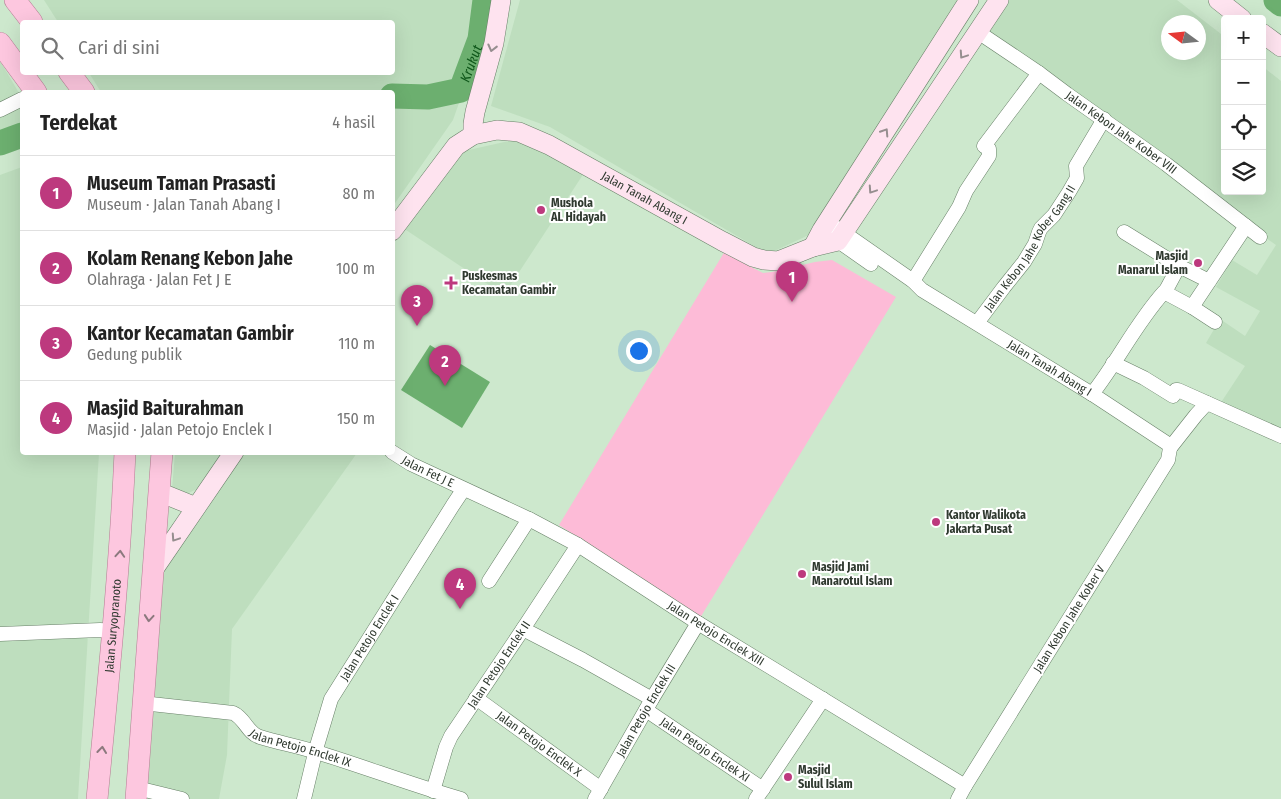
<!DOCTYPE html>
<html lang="id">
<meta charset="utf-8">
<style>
body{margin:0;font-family:"Fira Sans Condensed",sans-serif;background:#f6f6f6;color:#222}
.controls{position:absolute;right:15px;top:15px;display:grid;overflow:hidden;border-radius:5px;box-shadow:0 5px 20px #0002}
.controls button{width:45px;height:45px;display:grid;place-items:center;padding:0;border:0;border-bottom:1px solid #e0e0e0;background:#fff;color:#222;font:25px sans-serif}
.compass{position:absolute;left:1161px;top:15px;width:45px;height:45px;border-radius:50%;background:#fff;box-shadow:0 5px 20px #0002;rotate:285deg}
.you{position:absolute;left:638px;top:350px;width:18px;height:18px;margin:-12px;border:4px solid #fff;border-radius:50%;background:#1a73e8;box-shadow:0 0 0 8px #1a73e833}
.badge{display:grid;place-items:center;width:32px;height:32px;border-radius:50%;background:#bd397e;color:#fff;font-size:16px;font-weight:700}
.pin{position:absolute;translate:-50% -41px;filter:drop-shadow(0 1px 2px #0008)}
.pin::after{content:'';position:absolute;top:26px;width:18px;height:15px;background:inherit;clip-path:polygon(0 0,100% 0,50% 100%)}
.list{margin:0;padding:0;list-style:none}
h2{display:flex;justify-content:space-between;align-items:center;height:65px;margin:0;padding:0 20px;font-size:21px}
h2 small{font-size:16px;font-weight:400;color:#767676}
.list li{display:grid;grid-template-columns:32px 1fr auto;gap:15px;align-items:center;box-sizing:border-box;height:75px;padding:0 20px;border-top:1px solid #e0e0e0}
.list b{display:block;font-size:19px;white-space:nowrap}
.list p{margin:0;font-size:16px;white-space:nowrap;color:#767676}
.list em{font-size:16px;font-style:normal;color:#767676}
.icon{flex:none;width:28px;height:28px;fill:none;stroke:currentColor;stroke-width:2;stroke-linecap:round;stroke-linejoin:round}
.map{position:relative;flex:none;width:1281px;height:799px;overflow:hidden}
.search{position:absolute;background:#fff;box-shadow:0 5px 20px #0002;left:20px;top:20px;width:375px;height:55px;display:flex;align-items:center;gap:12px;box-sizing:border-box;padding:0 18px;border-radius:5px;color:#767676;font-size:19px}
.panel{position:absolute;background:#fff;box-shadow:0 5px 20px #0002;left:20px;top:90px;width:375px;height:365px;border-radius:5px}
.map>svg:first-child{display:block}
.built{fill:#bedebe;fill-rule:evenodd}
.green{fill:#fdbbd7}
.water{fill:#6caf6f}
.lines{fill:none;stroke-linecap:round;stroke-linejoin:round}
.river{stroke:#6caf6f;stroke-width:25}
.street-casing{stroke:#688068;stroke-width:15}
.secondary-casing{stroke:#688068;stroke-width:20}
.primary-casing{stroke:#b47d93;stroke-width:22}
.street{stroke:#fff;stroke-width:14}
.secondary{stroke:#fee3ef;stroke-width:19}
.primary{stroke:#fdc7df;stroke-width:21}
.oneway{stroke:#968e8f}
.oneway2{stroke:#8c797e}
.poi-dot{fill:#bd397e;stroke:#fff;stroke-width:2}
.labels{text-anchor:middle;stroke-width:4;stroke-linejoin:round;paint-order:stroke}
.street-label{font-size:12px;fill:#2f392f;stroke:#fff}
.poi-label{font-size:12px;font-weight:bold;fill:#2f392f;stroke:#fff;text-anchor:start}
.water-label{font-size:14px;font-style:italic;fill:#10581b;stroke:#fff}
</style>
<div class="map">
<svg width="1281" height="799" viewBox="0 0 1281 799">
<rect width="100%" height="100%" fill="#cde8cd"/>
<g class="built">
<path d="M44,0H477L466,83L453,120L393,206L392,92H101L89,73L392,72V22H58Z"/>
<path d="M520,0H961L811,234L768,254L550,127L491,106Z"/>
<path d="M1003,0H1177L1225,37V191H1262V66L1281,81V435L1218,407L1245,366L1206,343L1220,319L1245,336L1260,311L1216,287L1232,260L1257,275L1276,245L978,37ZM1168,22H1198V52H1168Z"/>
<path d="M0,61L22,98V125L0,132Z"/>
<path d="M527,137L588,167L504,295L403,228L464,151Z"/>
<path d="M22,167V452L99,453L78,799H0V175Z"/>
<path d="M175,453H222L197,489L171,501Z"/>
<path d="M240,453H357L232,629L227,755L219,799H142L161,561Z"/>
</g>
<path class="green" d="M725,251L753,268L763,273L772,272L815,262L832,260L896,297L700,618L559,525Z"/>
<path class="water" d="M430,345L490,382L462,428L401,390Z"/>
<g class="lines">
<g class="river">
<path d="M1276,0L1281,4"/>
<path id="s1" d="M392,96L428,97L461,90L480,39L485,0"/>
<path d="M0,143L22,135"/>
</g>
<defs>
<g id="street">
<path id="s2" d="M978,32L1039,73L1067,94L1166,164L1260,237"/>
<path d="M0,110L22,99"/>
<path id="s3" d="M837,228L913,281L922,290L1092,394L1168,444L1170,448L1168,460L965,786L958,799"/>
<path d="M1124,232L1179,266L1165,292"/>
<path d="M831,236L871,264"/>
<path d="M1179,266L1209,281"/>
<path d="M913,281L959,207L966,191L989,156V149L984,146L1039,73"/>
<path d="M1192,307L1246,226"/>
<path id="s4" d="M977,323L1004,287L1024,262L1035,244L1039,232L1041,228L1054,215L1069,192L1077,178L1076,166L1104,119"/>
<path d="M1113,363L1144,378L1173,396L1176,390H1178L1281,436"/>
<path d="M1092,394C1118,361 1136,323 1164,292L1192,307L1215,322"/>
<path d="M1170,448L1196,415L1207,403"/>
<path id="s5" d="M392,452L411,464L529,519L578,545L698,623L965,786"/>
<path d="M489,581L529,519"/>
<path d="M523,629L583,660L652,699"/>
<path d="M0,634L100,630L113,631"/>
<path id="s6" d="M476,698L601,789"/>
<path id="s7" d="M142,703L233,713C245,718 247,733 260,737C279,743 298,746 316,752C365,767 412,785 461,799"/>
<path id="s8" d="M646,710L763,789"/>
<path d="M137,788L182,799"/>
<path id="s9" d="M433,791L446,747L451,736L523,629L578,545"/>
<path id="s10" d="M304,799L316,749L331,699L453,505L463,490H465"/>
<path id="s11" d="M595,799L652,699L698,623"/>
<path d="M756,799L823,699"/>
</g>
<g id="secondary">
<path d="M1218,0L1242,19"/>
<path d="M1262,33L1281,47"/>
<path d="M473,135V124L475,112L494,43L501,0"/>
<path id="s12" d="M392,231L456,146L473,135L497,130L519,132L549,145L722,241L753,257L764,260L778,261L813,247L838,241L999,0"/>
<path d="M813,247L822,230L969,0"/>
<path d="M159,492L196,507"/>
<path d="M154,569L234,452"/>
</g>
<g id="primary">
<path d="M15,0L32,22"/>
<path d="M0,43L36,92"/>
<path d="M69,72L84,92"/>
<path id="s13" d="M97,799C108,684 120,568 125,452"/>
<path d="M136,799L162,452"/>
</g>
</defs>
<use href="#street" class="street-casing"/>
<use href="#secondary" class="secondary-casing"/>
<use href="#primary" class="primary-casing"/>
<use href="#street" class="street"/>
<use href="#secondary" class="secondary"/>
<use href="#primary" class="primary"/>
</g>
<defs><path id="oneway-chevron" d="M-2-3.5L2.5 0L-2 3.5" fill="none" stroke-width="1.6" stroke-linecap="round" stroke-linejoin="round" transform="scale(1.25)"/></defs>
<g class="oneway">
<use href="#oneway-chevron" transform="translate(492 48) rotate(104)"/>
<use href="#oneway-chevron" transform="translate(963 55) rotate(124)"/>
<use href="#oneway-chevron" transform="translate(885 132) rotate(-57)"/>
<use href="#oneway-chevron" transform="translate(872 190) rotate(124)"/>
<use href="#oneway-chevron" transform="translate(175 538) rotate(124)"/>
</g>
<g class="oneway2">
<use href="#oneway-chevron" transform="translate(120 554) rotate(-86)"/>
<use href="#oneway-chevron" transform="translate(149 618) rotate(95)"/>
<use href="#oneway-chevron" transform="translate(102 750) rotate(-84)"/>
</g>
<g class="poi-dot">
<circle cx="541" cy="210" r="5"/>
<circle cx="1198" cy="263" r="5"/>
<path d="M448.5 275.5h5v5h5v5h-5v5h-5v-5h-5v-5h5z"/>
<circle cx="936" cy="522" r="5"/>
<circle cx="802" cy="574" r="5"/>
<circle cx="788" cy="777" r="5"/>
</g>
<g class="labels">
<g class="street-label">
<text dy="4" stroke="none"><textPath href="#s2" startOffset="175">Jalan Kebon Jahe Kober VIII</textPath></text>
<text dy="4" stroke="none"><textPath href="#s12" startOffset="315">Jalan Tanah Abang I</textPath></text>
<text dy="4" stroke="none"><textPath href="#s4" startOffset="92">Jalan Kebon Jahe Kober Gang II</textPath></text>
<text dy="4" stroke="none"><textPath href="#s3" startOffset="255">Jalan Tanah Abang I</textPath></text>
<text dy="4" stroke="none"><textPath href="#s5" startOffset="41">Jalan Fet J E</textPath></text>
<text transform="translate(1069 619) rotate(-58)" y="4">Jalan Kebon Jahe Kober V</text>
<text dy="4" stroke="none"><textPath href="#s13" startOffset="174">Jalan Suryopranoto</textPath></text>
<text dy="4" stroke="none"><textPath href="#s5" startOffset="372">Jalan Petojo Enclek XIII</textPath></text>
<text dy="4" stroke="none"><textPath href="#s10" startOffset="176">Jalan Petojo Enclek I</textPath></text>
<text dy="4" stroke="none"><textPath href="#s9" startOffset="144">Jalan Petojo Enclek II</textPath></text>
<text dy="4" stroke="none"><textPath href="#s11" startOffset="102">Jalan Petojo Enclek III</textPath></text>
<text dy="4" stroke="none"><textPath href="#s6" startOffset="78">Jalan Petojo Enclek X</textPath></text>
<text dy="4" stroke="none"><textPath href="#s7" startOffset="170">Jalan Petojo Enclek IX</textPath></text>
<text dy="4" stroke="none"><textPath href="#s8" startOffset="71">Jalan Petojo Enclek XI</textPath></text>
</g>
<g class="poi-label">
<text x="551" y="207">Mushola<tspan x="551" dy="14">AL Hidayah</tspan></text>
<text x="1188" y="260" text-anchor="end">Masjid<tspan x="1188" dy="14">Manarul Islam</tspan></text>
<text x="462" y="280">Puskesmas<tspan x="462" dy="14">Kecamatan Gambir</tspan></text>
<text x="946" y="519">Kantor Walikota<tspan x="946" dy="14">Jakarta Pusat</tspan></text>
<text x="812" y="571">Masjid Jami<tspan x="812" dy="14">Manarotul Islam</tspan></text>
<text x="798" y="774">Masjid<tspan x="798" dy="14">Sulul Islam</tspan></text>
</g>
<g class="water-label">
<text dy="5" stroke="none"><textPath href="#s1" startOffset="98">Krukut</textPath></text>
</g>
</g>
</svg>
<div class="controls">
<button>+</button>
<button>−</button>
<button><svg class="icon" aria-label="locate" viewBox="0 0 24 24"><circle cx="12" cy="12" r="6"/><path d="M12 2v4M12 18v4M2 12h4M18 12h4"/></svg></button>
<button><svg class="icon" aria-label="layers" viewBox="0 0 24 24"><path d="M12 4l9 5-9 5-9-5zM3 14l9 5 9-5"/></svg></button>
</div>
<svg class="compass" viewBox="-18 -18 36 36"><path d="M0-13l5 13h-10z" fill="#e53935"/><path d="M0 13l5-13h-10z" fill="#767676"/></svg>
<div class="you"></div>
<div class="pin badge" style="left:792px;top:302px">1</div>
<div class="pin badge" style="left:445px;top:386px">2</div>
<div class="pin badge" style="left:417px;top:326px">3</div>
<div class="pin badge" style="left:460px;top:609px">4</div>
<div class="search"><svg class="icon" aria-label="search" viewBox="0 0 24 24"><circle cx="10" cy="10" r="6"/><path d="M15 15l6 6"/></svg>Cari di sini</div>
<section class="panel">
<h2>Terdekat<small>4 hasil</small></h2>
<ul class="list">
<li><span class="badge">1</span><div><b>Museum Taman Prasasti</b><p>Museum · Jalan Tanah Abang I</p></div><em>80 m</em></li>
<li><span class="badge">2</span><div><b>Kolam Renang Kebon Jahe</b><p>Olahraga · Jalan Fet J E</p></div><em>100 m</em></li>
<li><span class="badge">3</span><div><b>Kantor Kecamatan Gambir</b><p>Gedung publik</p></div><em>110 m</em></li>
<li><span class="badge">4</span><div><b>Masjid Baiturahman</b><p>Masjid · Jalan Petojo Enclek I</p></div><em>150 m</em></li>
</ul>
</section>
</div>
